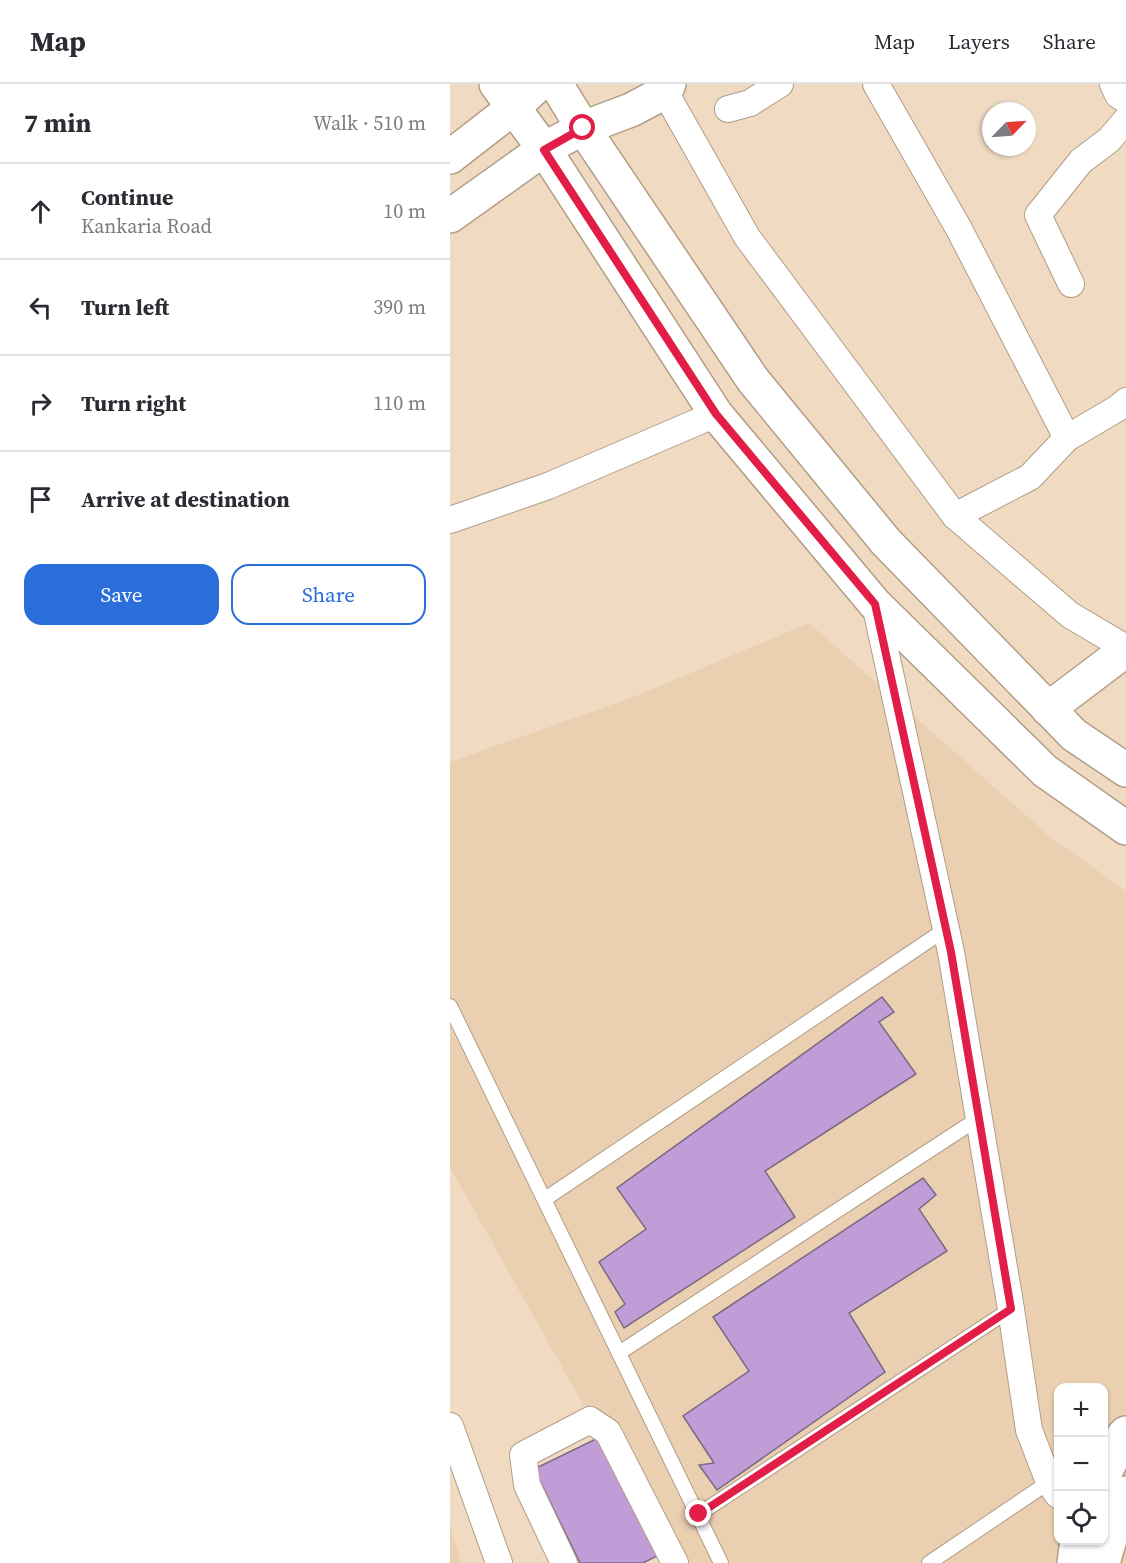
<!DOCTYPE html>
<meta charset="utf-8">
<style>
body{margin:0;font-family:"Source Serif 4",serif;background:#f7f7f7;color:#2b2b33}
.controls{position:absolute;right:18px;bottom:18px;display:grid;overflow:hidden;border-radius:12px;box-shadow:0 2px 4px #0004}
.controls button{width:54px;height:54px;display:grid;place-items:center;padding:0;border:0;border-bottom:2px solid #e1e1e2;background:#fff;color:#2b2b33;font:30px sans-serif}
.compass{position:absolute;left:532px;top:18px;width:54px;height:54px;border-radius:50%;background:#fff;box-shadow:0 2px 4px #0004;rotate:65deg}
.stop{position:absolute;width:18px;height:18px;margin:-14px;border:4px solid #e11d48;border-radius:50%;background:#fff}
.stop.end{background:#e11d48;border-color:#fff;box-shadow:0 2px 6px #0008}
.list{margin:0;padding:0;list-style:none}
h2{display:flex;justify-content:space-between;align-items:center;height:78px;margin:0;padding:0 24px;font-size:26px}
h2 small{font-size:20px;font-weight:400;color:#7c7c81}
.list li{display:grid;grid-template-columns:39px 1fr auto;gap:18px;align-items:center;box-sizing:border-box;height:96px;padding:0 24px;border-top:2px solid #e1e1e2}
.list b{display:block;font-size:22px;white-space:nowrap}
.list p{margin:0;font-size:20px;white-space:nowrap;color:#7c7c81}
.list em{font-size:20px;font-style:normal;color:#7c7c81}
.actions{display:flex;gap:12px;padding:18px 24px}
.actions a{flex:1;padding:14px 0;border:2px solid #296eda;border-radius:18px;text-align:center;font-size:21px;color:#296eda}
.actions .main{background:#296eda;color:#fff}
.icon{flex:none;width:33px;height:33px;fill:none;stroke:currentColor;stroke-width:2;stroke-linecap:round;stroke-linejoin:round}
.map{position:relative;flex:none;width:676px;height:1479px;overflow:hidden}
header{display:flex;align-items:center;gap:36px;box-sizing:border-box;height:84px;padding:0 30px;background:#fff;border-bottom:2px solid #e1e1e2}
header strong{font-size:28px}
nav{display:flex;gap:33px;margin-inline-start:auto;font-size:21px}
main{display:flex}
aside{flex:1;background:#fff}
.map>svg:first-child{display:block}
.built{fill:#eacfb1;fill-rule:evenodd}
.building{fill:#c19dd8;stroke:#786a81;stroke-width:1.5}
.lines{fill:none;stroke-linecap:round;stroke-linejoin:round}
.lane-casing{stroke:#b19d86;stroke-width:16}
.street-casing{stroke:#b19d86;stroke-width:28}
.secondary-casing{stroke:#b19d86;stroke-width:36}
.primary-casing{stroke:#b19d86;stroke-width:36}
.lane{stroke:#fff;stroke-width:14}
.street{stroke:#fff;stroke-width:26}
.secondary{stroke:#fff;stroke-width:33}
.primary{stroke:#fff;stroke-width:33}
.route{stroke:#e11d48;stroke-width:8}
</style>
<header>
<strong>Map</strong>
<nav><a>Map</a><a>Layers</a><a>Share</a></nav>
</header>
<main>
<aside>
<h2>7 min<small>Walk · 510 m</small></h2>
<ul class="list">
<li><svg class="icon" aria-label="ahead" viewBox="0 0 24 24"><path d="M12 20V5M6 11l6-6 6 6"/></svg><div><b>Continue</b><p>Kankaria Road</p></div><em>10 m</em></li>
<li><svg class="icon" aria-label="left" viewBox="0 0 24 24"><path d="M17 20v-9H6M10 6l-5 5 5 5"/></svg><div><b>Turn left</b></div><em>390 m</em></li>
<li><svg class="icon" aria-label="right" viewBox="0 0 24 24"><path d="M7 20v-9h11M14 6l5 5-5 5"/></svg><div><b>Turn right</b></div><em>110 m</em></li>
<li><svg class="icon" aria-label="arrive" viewBox="0 0 24 24"><path d="M6 21V4h12l-3 4 3 4H6"/></svg><div><b>Arrive at destination</b></div></li>
</ul>
<div class="actions"><a class="main">Save</a><a>Share</a></div>
</aside>
<div class="map">
<svg width="676" height="1479" viewBox="0 0 676 1479">
<rect width="100%" height="100%" fill="#f0dac2"/>
<g class="built">
<path d="M359,539L599,752L676,807V1479H222L0,1083V678L184,613ZM608,1304H654V1456H608Z"/>
<path d="M0,1441L11,1479H0Z"/>
</g>
<g class="building">
<path d="M432,913L444,928L429,938L466,990L315,1087L345,1133L174,1244L165,1228L175,1220L149,1178L196,1145L167,1104Z"/>
<path d="M473,1094L486,1111L469,1125L497,1167L399,1229L435,1288L267,1406L249,1381L264,1379L233,1332L299,1287L263,1233Z"/>
<path d="M148,1354L207,1472L193,1479H130L84,1385Z"/>
</g>
<g class="lines">
<defs>
<g id="lane">
<path d="M0,922L271,1479"/>
<path d="M95,1115L496,845"/>
<path d="M169,1269L529,1034"/>
<path d="M249,1430L561,1225"/>
<path d="M479,1479L599,1398"/>
</g>
<g id="street">
<path d="M426,0L509,145L617,354"/>
<path d="M663,0L668,11L676,16"/>
<path d="M215,8L297,153L505,432L620,531L676,564"/>
<path d="M278,25L300,19L330,0"/>
<path d="M621,200L588,131L631,77L659,56L676,36"/>
<path d="M505,432L580,393L617,354L668,324L676,317"/>
<path d="M0,436L98,402L266,330"/>
<path d="M425,520L501,868L561,1225L579,1346L599,1398L608,1411"/>
<path d="M0,1342L49,1479"/>
<path d="M114,1479L77,1401L73,1371L140,1336L158,1348L225,1479"/>
</g>
<g id="secondary">
<path d="M0,73L63,24L89,0"/>
<path d="M0,132L94,65L133,44L181,26L215,8L219,0"/>
<path d="M598,625L676,566"/>
<path d="M654,1391L673,1352L676,1349"/>
<path d="M624,1479L627,1456"/>
<path d="M653,1479L670,1421L676,1409"/>
</g>
<g id="primary">
<path d="M46,0L94,65L266,330L425,520L595,687L676,744"/>
<path d="M106,0L133,44L303,296L436,458L624,651L676,686"/>
</g>
</defs>
<use href="#lane" class="lane-casing"/>
<use href="#street" class="street-casing"/>
<use href="#secondary" class="secondary-casing"/>
<use href="#primary" class="primary-casing"/>
<use href="#lane" class="lane"/>
<use href="#street" class="street"/>
<use href="#secondary" class="secondary"/>
<use href="#primary" class="primary"/>
</g>
<g class="lines">
<path class="route" d="M133,44L94,66L266,330L425,520L501,868L561,1225L249,1430"/>
</g>
</svg>
<div class="controls">
<button>+</button>
<button>−</button>
<button><svg class="icon" aria-label="locate" viewBox="0 0 24 24"><circle cx="12" cy="12" r="6"/><path d="M12 2v4M12 18v4M2 12h4M18 12h4"/></svg></button>
</div>
<svg class="compass" viewBox="-18 -18 36 36"><path d="M0-13l5 13h-10z" fill="#e53935"/><path d="M0 13l5-13h-10z" fill="#7c7c81"/></svg>
<div class="stop" style="left:133px;top:44px"></div>
<div class="stop end" style="left:249px;top:1430px"></div>
</div>
</main>
